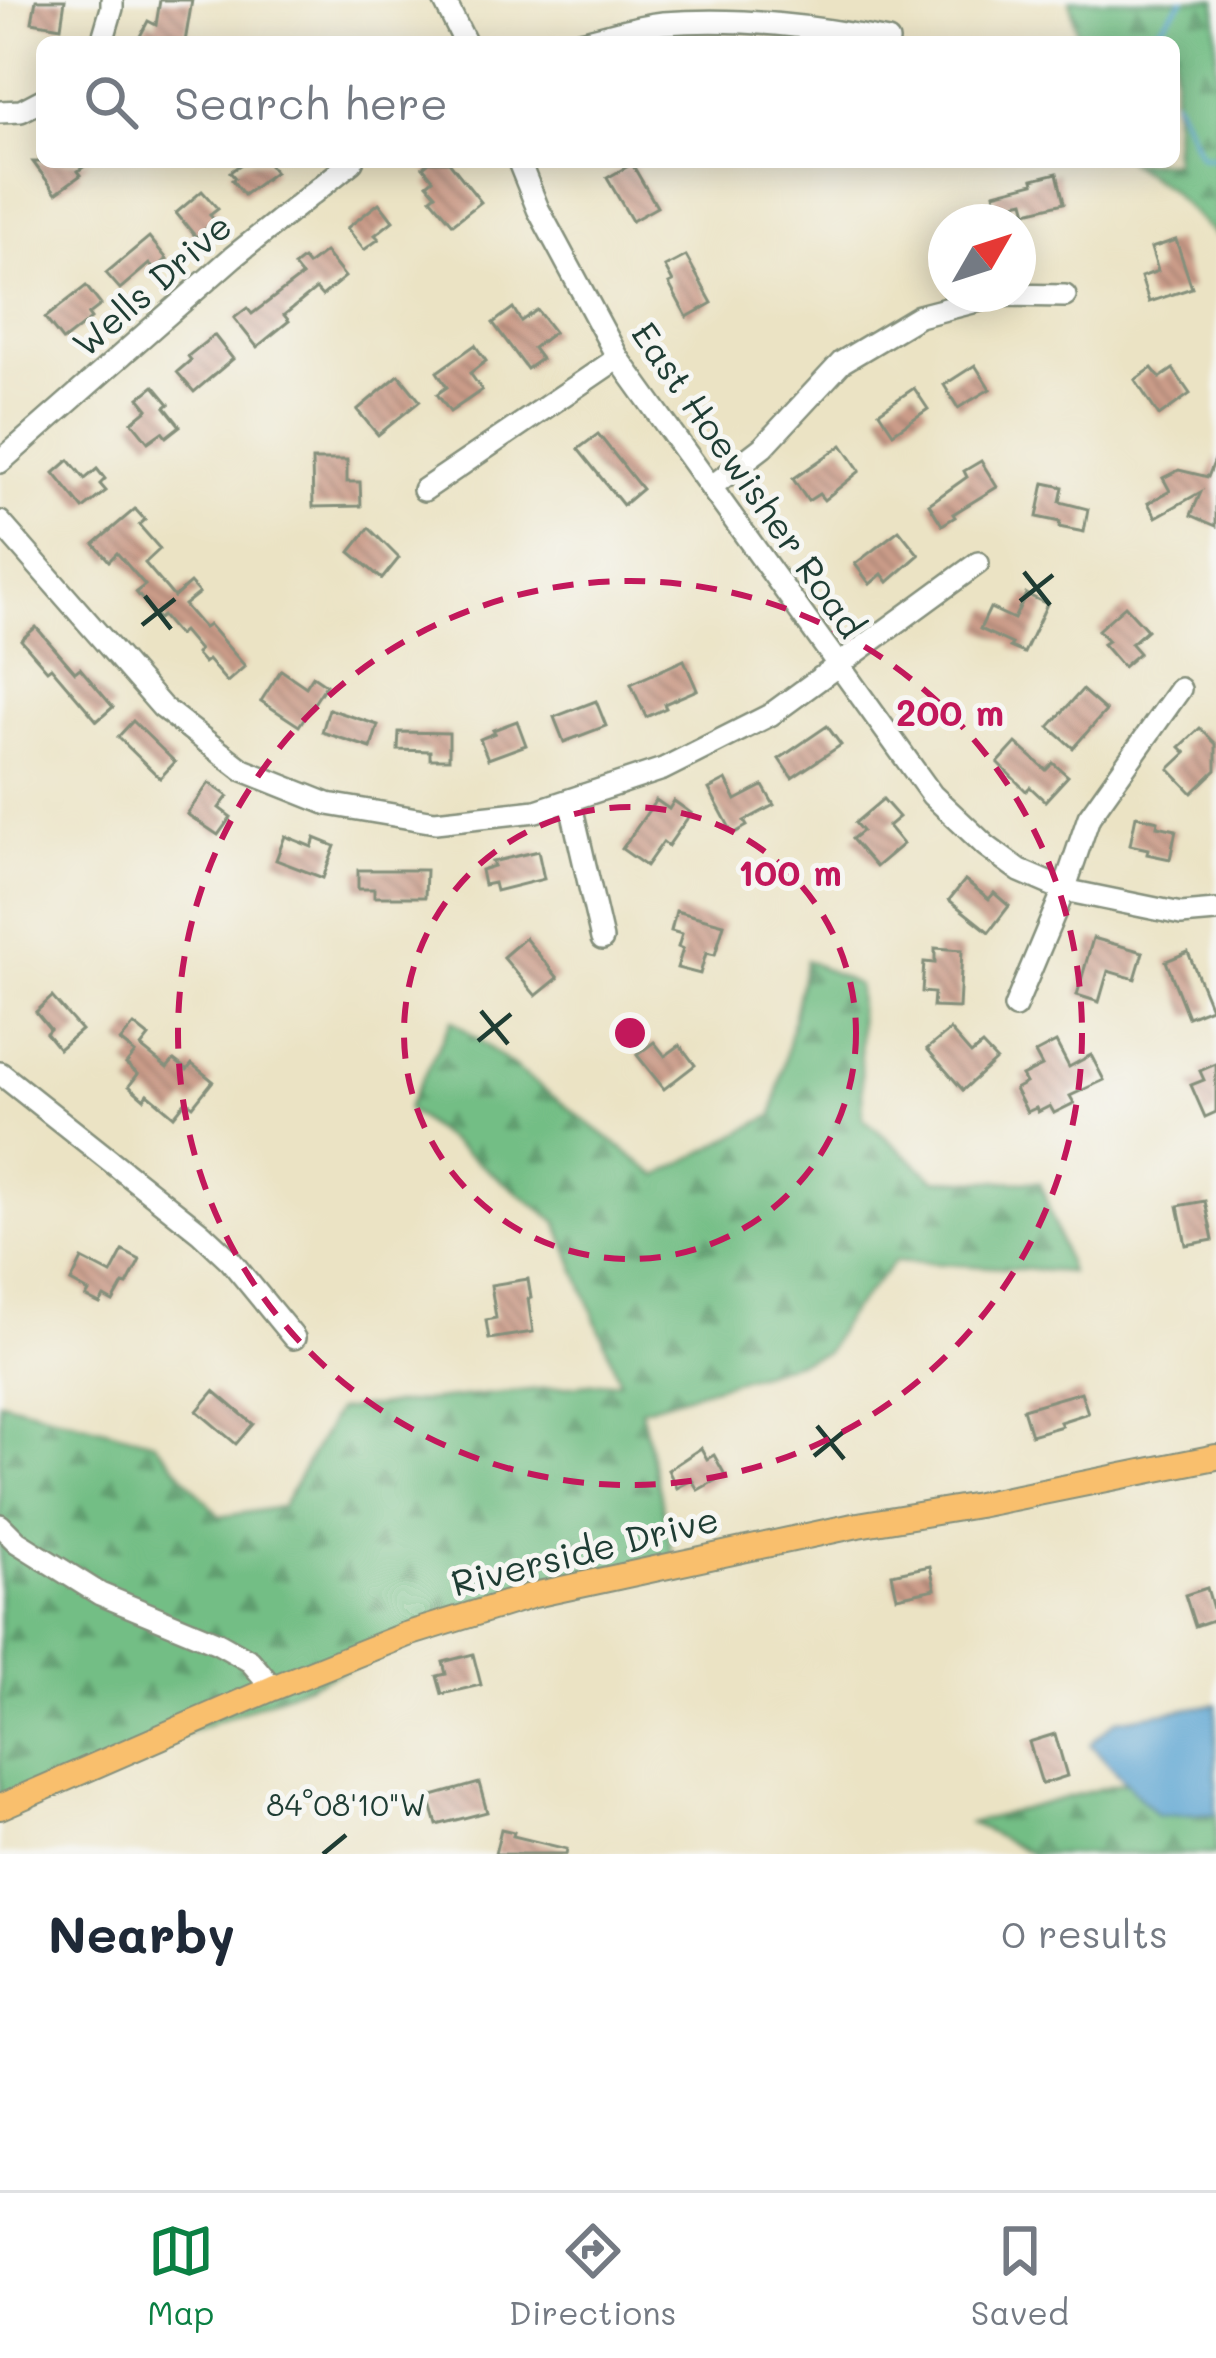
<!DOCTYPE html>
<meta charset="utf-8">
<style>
body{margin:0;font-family:Mali,sans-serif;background:#f6f6f7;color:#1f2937}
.compass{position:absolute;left:928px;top:204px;width:108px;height:108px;border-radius:50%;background:#fff;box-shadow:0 6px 30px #0003;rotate:51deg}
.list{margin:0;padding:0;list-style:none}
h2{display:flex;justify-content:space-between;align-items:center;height:156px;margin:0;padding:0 48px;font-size:51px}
h2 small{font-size:39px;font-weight:400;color:#747a83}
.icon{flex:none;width:66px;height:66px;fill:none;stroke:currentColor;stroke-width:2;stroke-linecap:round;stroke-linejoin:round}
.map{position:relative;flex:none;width:1216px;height:1854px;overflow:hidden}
.search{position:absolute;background:#fff;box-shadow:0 6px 30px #0003;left:36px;right:36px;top:36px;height:132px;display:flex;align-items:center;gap:30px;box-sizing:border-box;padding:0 42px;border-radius:18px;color:#747a83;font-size:45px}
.sheet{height:336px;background:#fff}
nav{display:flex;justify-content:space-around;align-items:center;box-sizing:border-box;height:168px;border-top:3px solid #e0e1e3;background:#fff;font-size:33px;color:#747a83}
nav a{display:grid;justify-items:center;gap:6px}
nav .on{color:#0b8043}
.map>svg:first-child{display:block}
.forest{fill:url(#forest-firs);stroke:#497e5c;stroke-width:3}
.water{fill:#5ba4d2;stroke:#3d7083;stroke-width:3}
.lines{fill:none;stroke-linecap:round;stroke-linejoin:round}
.stream{stroke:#5ba4d2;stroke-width:4.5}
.building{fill:url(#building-back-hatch)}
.minor-casing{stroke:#85907c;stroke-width:26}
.major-casing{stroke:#85907c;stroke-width:28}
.minor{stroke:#fff;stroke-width:21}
.major{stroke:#f9bf6d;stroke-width:24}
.ticks{fill:none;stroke:#1f3d34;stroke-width:4.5}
.ring{fill:none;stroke:#c2185b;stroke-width:6;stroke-dasharray:21 15}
.labels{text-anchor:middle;stroke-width:10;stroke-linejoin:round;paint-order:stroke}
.street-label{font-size:36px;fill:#1f3d34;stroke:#f6f6f2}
.ticks-label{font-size:30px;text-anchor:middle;fill:#1f3d34;stroke:#f6f6f2;stroke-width:10;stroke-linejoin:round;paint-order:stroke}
.centre{fill:#c2185b;stroke:#f6f6f2;stroke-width:6}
.ring-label{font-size:36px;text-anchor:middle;font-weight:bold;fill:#c2185b;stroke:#f6f6f2;stroke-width:10;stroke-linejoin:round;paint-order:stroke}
</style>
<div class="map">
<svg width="1216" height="1854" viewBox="0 0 1216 1854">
<defs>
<pattern id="forest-firs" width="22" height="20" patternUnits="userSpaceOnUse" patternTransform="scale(3)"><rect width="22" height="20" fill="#73be85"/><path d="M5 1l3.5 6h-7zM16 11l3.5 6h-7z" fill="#5e9c6e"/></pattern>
<pattern id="building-back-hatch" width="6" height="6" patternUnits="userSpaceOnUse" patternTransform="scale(3)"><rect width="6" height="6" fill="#cb9c89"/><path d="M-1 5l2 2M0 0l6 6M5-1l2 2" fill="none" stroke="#a48071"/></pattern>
</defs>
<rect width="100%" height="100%" fill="#f6f6f2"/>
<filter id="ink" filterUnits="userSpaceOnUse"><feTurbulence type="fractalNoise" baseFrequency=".00833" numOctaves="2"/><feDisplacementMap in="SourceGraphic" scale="24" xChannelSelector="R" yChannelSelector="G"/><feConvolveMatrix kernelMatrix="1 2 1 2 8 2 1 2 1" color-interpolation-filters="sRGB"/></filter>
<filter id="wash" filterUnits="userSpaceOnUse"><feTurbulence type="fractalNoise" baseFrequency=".004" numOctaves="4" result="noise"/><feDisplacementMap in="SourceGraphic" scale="48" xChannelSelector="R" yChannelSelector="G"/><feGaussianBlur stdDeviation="2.7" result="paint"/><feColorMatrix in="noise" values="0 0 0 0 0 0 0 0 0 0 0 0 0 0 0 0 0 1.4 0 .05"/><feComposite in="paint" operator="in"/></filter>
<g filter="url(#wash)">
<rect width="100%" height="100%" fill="#ebe3c4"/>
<g class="forest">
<path d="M1070,0H1216V236L1167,188L1129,162H1174V42H1079Z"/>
<path d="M806,960L858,985L863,1118L935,1180L1040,1182L1070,1272L895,1261L845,1318L826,1353L641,1409L675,1564L534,1595L0,1807V1401L154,1442L220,1517L282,1507L337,1410L620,1381L557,1222L407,1109L452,1020L658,1176L773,1115Z"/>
<path d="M1126,1782L1157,1815L1216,1814V1854H1032L970,1823Z"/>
</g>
<path class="water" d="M1216,1704V1814L1157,1815L1090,1744L1117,1720Z"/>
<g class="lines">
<g class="stream">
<path d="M1155,42L1153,35L1183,0"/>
<path d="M1174,99L1201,156L1216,158"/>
</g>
</g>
<g id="blocks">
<g class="building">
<path d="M36,0H65L61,27L32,22Z"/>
<path d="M160,0H192L185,42H137L148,21L156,25Z"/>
<path d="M33,162H90L78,171L81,175L56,193Z"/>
<path d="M244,162H267L275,172L244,195L232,180L235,178L230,172Z"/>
<path d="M429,162H449L481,202L453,224L431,198L436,194L427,184L433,179L423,167Z"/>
<path d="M632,164L657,207L632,221L607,178Z"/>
<path d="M1057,173L1064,203L1027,212L1024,201L997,207L994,193L1034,183L1033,179Z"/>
<path d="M202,191L218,209L210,215L215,221L196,237L176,213Z"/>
<path d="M379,203L393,221L375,235L379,239L364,250L347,228Z"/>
<path d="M149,237L167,259L155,270L149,264L120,289L106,273Z"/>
<path d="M1176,240L1192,288L1149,302L1141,277L1158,271L1151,248Z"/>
<path d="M325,252L345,277L322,296L316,289L284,315L289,321L257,347L234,318L247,308L252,314L302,276L294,266L303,259L308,265Z"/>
<path d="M686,256L712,303L687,317L669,284L673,282L665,267Z"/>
<path d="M86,286L101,305L88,315L91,319L63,341L45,318Z"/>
<path d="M513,308L521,321L537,310L554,332L533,348L541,359L527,369L493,323Z"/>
<path d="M214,335L233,359L194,392L177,372L191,360L188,356Z"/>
<path d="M475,345L486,361L470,373L482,390L450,412L437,394L447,387L437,372Z"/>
<path d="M975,365L990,389L958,408L944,385Z"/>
<path d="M1152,368L1160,378L1173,369L1190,394L1159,416L1135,380Z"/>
<path d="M399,375L420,401L378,435L357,410Z"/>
<path d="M154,386L169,404L165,407L180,426L166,437L162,432L148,442L132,422L148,409L139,398Z"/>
<path d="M914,388L928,409L893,433L879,412Z"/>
<path d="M598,434L642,489L623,505L578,449Z"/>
<path d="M842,445L860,471L824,500L819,494L808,501L793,479Z"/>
<path d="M1216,457V526L1191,515L1201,492L1156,517L1148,503L1170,491L1163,478L1179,470L1208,477Z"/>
<path d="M69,460L85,479L97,469L105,479L100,484L106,491L83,509L54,473Z"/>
<path d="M312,460H347V482H360L361,506L313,507Z"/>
<path d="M981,461L997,487L953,514L955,517L942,525L929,504L967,477L964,471Z"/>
<path d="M1044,483L1063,487L1060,502L1088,509L1084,532L1059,527L1060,522L1037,517Z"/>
<path d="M135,509L145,520L139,525L160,549L145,563L174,597L190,583L199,593L184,605L204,628L209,625L245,666L227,682L208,660L204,663L196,654L199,650L183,631L178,635L162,616L158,619L136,592L145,585L117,553L109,561L94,544Z"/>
<path d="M369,528L399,558L382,579L350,552Z"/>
<path d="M899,530L919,555L888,582L882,574L870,584L855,564Z"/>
<path d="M1026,594L1047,604L1024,653L1010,647L1012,644L980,629L990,608L1014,619Z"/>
<path d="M1125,606L1147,630L1131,644L1139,653L1123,667L1103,644L1108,641L1098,630Z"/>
<path d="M36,627L75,672L80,668L113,707L97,721L51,667L47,670L21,640Z"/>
<path d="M684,660L697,690L664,704L666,708L646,717L631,684Z"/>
<path d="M281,670L306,687L313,676L326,685L299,726L261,701Z"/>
<path d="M1082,690L1106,711L1073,748L1049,727Z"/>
<path d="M596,701L606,726L564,742L554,717Z"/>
<path d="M329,709L378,725L371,748L322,732Z"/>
<path d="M133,721L175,762L160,778L118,737Z"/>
<path d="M517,721L526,745L488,759L480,739L495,733L493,730Z"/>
<path d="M827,726L841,745L792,778L779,759Z"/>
<path d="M1200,728L1216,744V770L1192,793L1169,769L1186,753L1180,747Z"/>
<path d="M399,732L449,733V759H430V751L398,750Z"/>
<path d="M1016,743L1046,770L1053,763L1068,776L1045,801L1030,787L1026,791L998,763Z"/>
<path d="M726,780L736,800L763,786L774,805L744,821L747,826L733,834L709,789Z"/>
<path d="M209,783L228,796L219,808L231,817L218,835L187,814Z"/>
<path d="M883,799L899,817L888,826L903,844L876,867L852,839L862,831L855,823Z"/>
<path d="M656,800L669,809L674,801L691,813L668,846L663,842L646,866L622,849Z"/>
<path d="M1136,816L1158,821L1157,826L1176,830L1170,859L1147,854L1148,849L1130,845Z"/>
<path d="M285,836L312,847L315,838L335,846L323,878L276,860Z"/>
<path d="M538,851L544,879L496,891L494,883L484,885L481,870L494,866L492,862Z"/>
<path d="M358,870H426L425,897H374V889H358Z"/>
<path d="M965,880L989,899L994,893L1009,906L989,932L949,900Z"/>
<path d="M676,911L724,924L715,955L706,953L700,974L677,968L683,949L678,947L682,934L671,931Z"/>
<path d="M525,938L558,978L536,996L503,957Z"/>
<path d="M1093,938L1143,952L1135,979L1108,971L1099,1002L1077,995Z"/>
<path d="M935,948L962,950L959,1008L933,1007L934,993L922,992L924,962L935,963Z"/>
<path d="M1188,952L1211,1008L1188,1017L1166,961Z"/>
<path d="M52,997L81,1030L59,1049L46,1033L50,1029L36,1012Z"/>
<path d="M134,1025L149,1037L141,1047L167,1068L174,1060L187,1070L192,1064L213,1081L193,1106L186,1101L174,1116L148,1094L144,1099L129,1086L138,1074L126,1064L135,1053L120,1041Z"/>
<path d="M950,1030L971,1054L982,1045L996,1060L963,1090L927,1049Z"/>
<path d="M654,1042L665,1056L680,1045L695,1065L664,1089L637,1055Z"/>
<path d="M1056,1042L1069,1067L1091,1055L1104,1080L1070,1096L1074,1103L1054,1113L1050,1106L1038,1112L1036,1108L1027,1112L1015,1089L1026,1083L1022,1076L1042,1066L1035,1053Z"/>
<path d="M1216,1064V1112L1205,1117L1191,1085L1204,1080L1200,1071Z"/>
<path d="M1205,1201L1213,1240L1186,1245L1178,1206Z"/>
<path d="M123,1251L140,1260L127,1285L123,1284L113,1302L104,1297L100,1304L86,1297L89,1292L71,1282L82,1259L111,1274Z"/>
<path d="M528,1279L531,1298L528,1299L533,1332L489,1339L486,1320L496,1318L491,1285Z"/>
<path d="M214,1391L253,1424L236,1444L197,1411Z"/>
<path d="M1081,1392L1088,1413L1060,1422L1062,1426L1031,1435L1023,1409Z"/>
<path d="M701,1448L707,1459L714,1455L725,1475L698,1490L692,1480L677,1488L668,1470Z"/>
<path d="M930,1566L935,1589L897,1597L892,1574Z"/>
<path d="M1207,1588L1216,1619L1195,1626L1185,1595Z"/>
<path d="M473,1654L481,1685L442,1694L437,1676L446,1674L443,1662Z"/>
<path d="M1055,1734L1067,1776L1042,1784L1029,1742Z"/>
<path d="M479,1783L487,1812L437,1825L429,1797Z"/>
<path d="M501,1829L514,1832L513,1836L567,1849L566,1854H495Z"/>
</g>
</g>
</g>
<g filter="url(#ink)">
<use href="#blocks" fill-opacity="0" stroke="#85907c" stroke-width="3"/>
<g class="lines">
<defs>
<g id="minor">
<path d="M444,0L465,42"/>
<path d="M102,42L112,8V0"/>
<path d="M580,42C607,36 635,26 663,23C739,17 813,26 888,41"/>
<path d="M0,112L21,111L42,100"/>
<path d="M519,162L538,209L618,358L932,795L986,846L1020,871L1064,890L1181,914L1216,911"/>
<path d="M0,462L233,257L352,162"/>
<path d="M711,487L763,447L842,362L919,316L1000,295L1065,296"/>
<path d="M424,490L618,358"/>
<path d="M0,522L162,707L243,770L328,804L435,822L536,811L663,769L770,715L978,563"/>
<path d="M570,801L602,939"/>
<path d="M1015,1007L1064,890L1089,817L1180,689"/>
<path d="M0,1073L200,1232L230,1260L294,1338"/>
<path d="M0,1525L17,1542L100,1594L218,1643L250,1661L273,1688"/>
</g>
<path id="major" d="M0,1807L273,1688L405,1635L534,1595L858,1525L978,1505L1216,1457"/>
</defs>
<use href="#minor" class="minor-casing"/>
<use href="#major" class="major-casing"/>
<use href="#minor" class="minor"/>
<use href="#major" class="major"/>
</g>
</g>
<path class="ticks" d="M1024,572L1050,605M145,596L171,629M1020,601L1053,575M142,625L175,599M481,1011L508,1044M478,1041L511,1014M817,1426L844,1459M814,1456L847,1429M323,1854L346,1835"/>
<g class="ring">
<circle cx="630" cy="1033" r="226"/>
<circle cx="630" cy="1033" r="452"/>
</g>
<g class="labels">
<g class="street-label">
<text transform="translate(152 285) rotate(-41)" y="13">Wells Drive</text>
<text transform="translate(748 480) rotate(55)" y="13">East Hoewisher Road</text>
<text transform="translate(585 1551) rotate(-14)" y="13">Riverside Drive</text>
</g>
</g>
<g class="ticks-label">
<text x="346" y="1816">84°08'10"W</text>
</g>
<circle cx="630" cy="1033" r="18" class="centre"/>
<g class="ring-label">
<text x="950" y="726">200 m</text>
<text x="790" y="886">100 m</text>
</g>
</svg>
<svg class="compass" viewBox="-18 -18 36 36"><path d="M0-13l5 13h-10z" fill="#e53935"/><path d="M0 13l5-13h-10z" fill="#747a83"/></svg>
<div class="search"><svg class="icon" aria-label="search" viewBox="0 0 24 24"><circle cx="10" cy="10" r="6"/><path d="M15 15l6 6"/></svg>Search here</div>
</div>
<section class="sheet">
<h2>Nearby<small>0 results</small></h2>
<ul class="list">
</ul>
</section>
<nav>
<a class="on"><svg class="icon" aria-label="map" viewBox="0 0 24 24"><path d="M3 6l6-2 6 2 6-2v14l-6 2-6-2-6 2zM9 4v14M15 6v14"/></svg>Map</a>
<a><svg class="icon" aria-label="directions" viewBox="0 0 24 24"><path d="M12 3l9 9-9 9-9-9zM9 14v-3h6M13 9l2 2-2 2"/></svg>Directions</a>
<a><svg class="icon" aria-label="saved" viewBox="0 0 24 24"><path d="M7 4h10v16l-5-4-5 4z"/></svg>Saved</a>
</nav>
